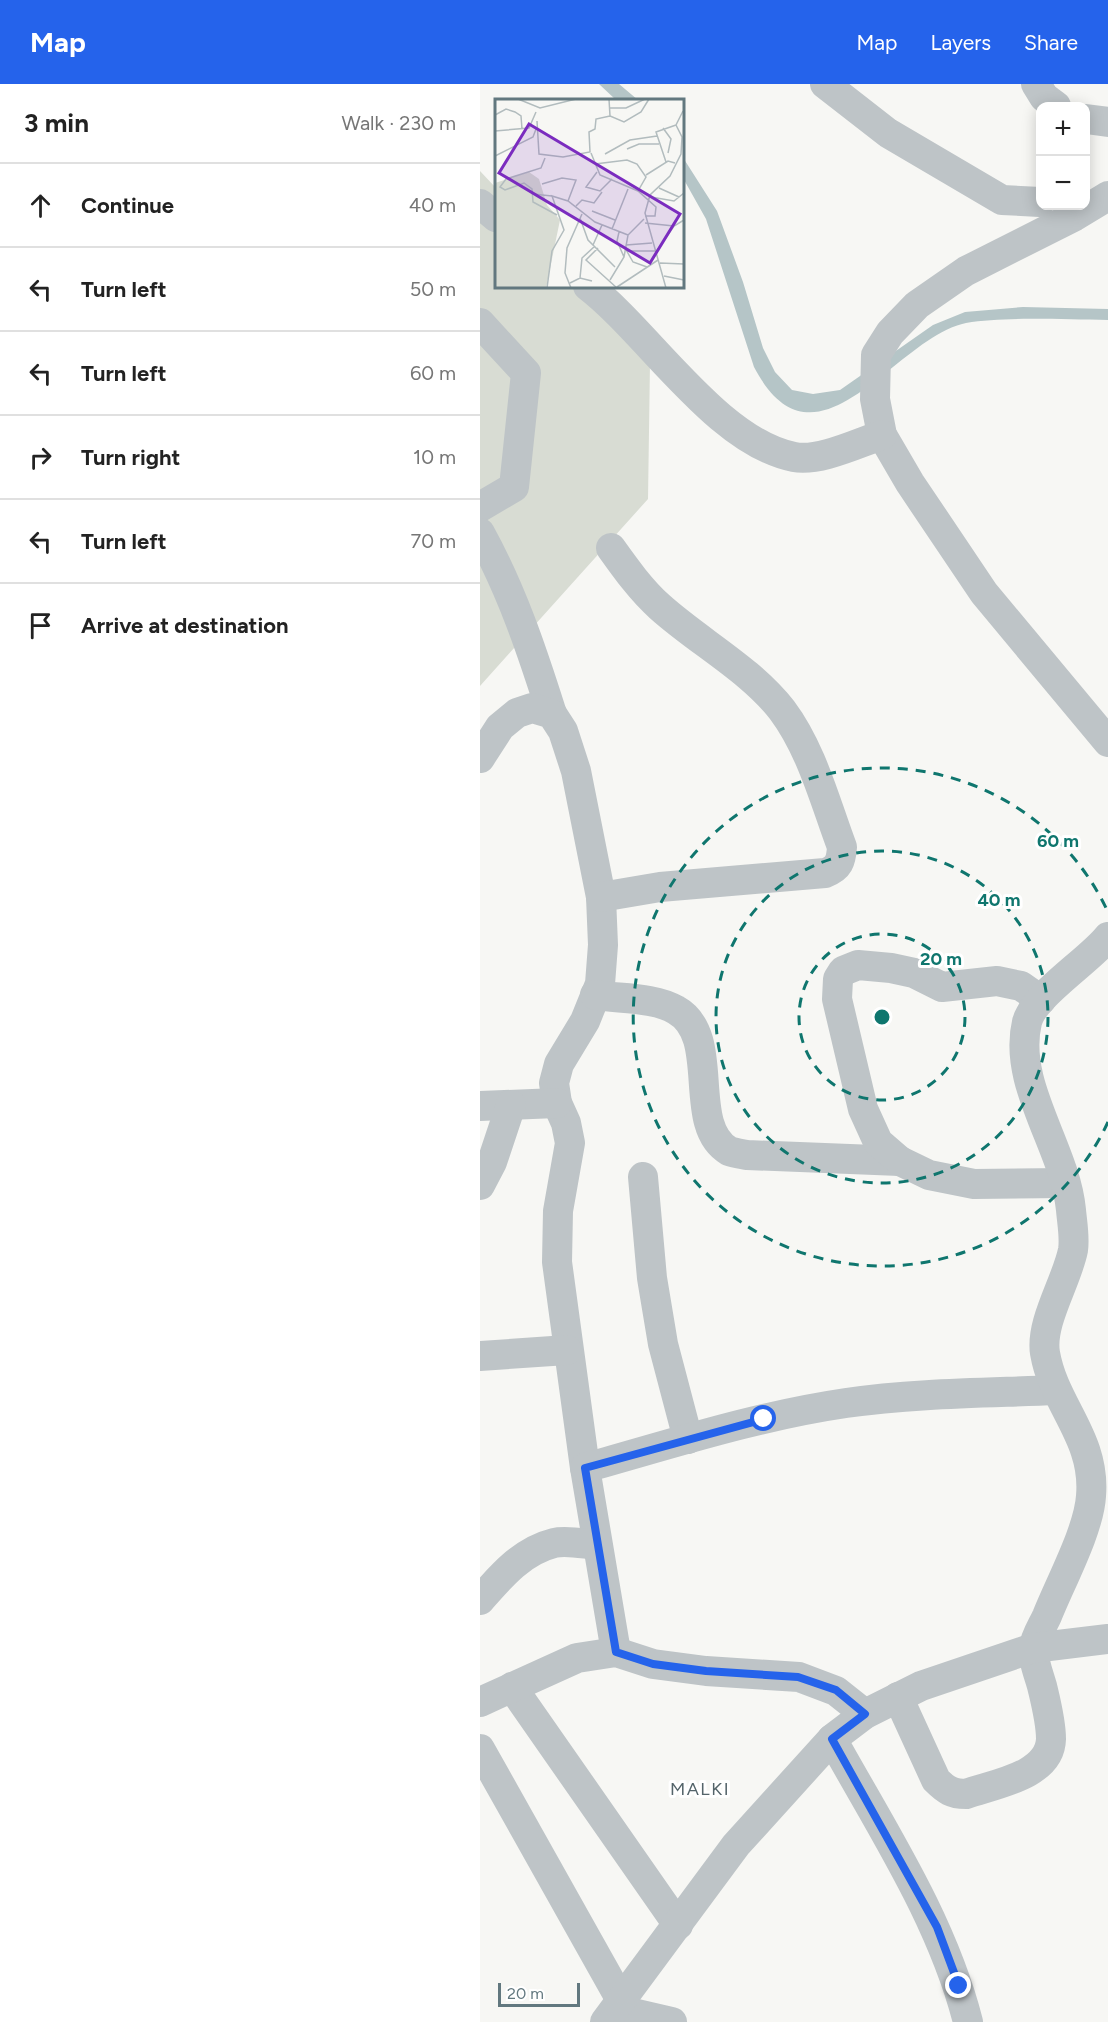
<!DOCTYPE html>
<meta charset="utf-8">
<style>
body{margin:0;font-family:Figtree,sans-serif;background:#f2f2f2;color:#222}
.controls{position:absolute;right:18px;top:18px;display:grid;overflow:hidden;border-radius:12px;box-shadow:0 3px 15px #0003}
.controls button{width:54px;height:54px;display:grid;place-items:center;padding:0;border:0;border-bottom:2px solid #e0e0e0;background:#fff;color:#222;font:30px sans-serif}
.scale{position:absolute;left:18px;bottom:15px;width:82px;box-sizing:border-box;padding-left:6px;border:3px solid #62787f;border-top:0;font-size:16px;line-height:21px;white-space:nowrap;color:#62787f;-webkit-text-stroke:4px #fff;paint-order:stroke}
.stop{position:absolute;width:18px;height:18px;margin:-14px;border:4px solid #2563eb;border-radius:50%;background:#fff}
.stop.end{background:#2563eb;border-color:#fff;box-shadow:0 2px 6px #0008}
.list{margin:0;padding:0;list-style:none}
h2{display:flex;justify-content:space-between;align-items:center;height:78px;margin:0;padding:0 24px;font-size:26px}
h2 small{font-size:20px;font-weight:400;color:#767676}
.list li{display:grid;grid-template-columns:39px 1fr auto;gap:18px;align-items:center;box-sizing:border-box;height:84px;padding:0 24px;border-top:2px solid #e0e0e0}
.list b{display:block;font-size:22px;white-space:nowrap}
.list em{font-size:20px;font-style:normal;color:#767676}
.icon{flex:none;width:33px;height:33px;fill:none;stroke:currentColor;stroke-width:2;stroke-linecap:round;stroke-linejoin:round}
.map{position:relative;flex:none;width:628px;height:1938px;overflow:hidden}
header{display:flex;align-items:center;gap:36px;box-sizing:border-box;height:84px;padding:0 30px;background:#2563eb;color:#fff}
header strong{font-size:28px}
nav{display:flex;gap:33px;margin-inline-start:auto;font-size:21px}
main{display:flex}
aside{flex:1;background:#fff}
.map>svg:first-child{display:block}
.green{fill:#d8dcd3}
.water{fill:#b5c5c7}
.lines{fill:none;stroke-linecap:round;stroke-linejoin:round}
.minor{stroke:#bec4c7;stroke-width:30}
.route{stroke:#2563eb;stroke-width:8}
.ring{fill:none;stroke:#0f766e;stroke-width:3;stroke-dasharray:10 8}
.labels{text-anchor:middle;stroke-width:6;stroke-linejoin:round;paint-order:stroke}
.neighbourhood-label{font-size:18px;letter-spacing:1.5px;fill:#54646a;stroke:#fff}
.inset-road{fill:none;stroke:#b2bcbe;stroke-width:1.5}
.view{fill:#7b2cbf;fill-opacity:0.15;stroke:#7b2cbf;stroke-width:3}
.inset-edge{fill:none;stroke:#62787f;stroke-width:3}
.centre{fill:#0f766e;stroke:#fff;stroke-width:3}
.ring-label{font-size:18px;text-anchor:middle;font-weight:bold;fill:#0f766e;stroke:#fff;stroke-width:6;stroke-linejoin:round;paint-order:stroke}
</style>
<header>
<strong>Map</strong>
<nav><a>Map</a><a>Layers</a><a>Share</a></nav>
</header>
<main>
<aside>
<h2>3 min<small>Walk · 230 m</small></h2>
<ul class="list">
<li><svg class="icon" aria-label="ahead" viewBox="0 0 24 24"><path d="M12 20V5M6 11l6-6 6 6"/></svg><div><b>Continue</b></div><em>40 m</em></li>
<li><svg class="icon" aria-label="left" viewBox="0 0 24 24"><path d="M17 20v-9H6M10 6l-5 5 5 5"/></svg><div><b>Turn left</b></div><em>50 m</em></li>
<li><svg class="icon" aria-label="left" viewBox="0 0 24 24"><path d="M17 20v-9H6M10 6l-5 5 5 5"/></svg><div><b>Turn left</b></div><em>60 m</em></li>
<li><svg class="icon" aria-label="right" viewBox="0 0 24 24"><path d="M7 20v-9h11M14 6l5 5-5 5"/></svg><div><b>Turn right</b></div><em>10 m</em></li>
<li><svg class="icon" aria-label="left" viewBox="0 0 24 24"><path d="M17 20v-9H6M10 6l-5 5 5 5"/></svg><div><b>Turn left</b></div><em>70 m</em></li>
<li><svg class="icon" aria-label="arrive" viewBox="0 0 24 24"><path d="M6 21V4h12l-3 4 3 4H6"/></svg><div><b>Arrive at destination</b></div></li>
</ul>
</aside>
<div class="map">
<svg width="628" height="1938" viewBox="0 0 628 1938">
<rect width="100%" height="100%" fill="#f7f7f4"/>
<path class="green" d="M0,87L16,104V202L111,203L170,279L168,415L0,602Z"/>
<g class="water">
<path d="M119,0H139L158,16H136Z"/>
<path d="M202,72L237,127L263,198L283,264L295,288L312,306L333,310L360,306L453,241L485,228L543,223L628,225V236C586,236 526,232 486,239C415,253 336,401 274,283L226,135L203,94Z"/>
</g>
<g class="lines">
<g class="minor">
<path d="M345,0L408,49L522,116L560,118"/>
<path d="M556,0L564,13L576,22"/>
<path d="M606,35L628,38"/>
<path d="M628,112L595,132L486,187L437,221L410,249L396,271L395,315L402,351L430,399L504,509L628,658"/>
<path d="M0,120L16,133"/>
<path d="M108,202C168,248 237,358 314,373C339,378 378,359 402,351"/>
<path d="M0,239L46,289L34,403L0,423"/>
<path d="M0,449C32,507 52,567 72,630"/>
<path d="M0,674L20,643L37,629L52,624L72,630L83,647L96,687L121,813L123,861L120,900L105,937L79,980L74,999L77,1019L86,1039L90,1059L78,1127L77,1178L105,1384L136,1568"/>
<path d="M121,813L180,803L345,789C359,784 361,777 362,763C345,718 332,666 302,626C270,585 219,558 180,523C161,506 146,485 131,464"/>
<path d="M115,911C140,915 174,913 196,926C243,952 205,1041 249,1067C254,1069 262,1070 267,1071L420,1077"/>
<path d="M561,916L541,902L517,897L462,903L434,889L411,884L378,881L363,887L358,895L357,915L383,1025L398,1058L420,1077L449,1091L494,1100L584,1099"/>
<path d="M0,1022L77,1019"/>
<path d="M163,1093L172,1194L183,1260L208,1355"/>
<path d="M0,1101L12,1078L31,1021"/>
<path d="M0,1272L87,1266"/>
<path d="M105,1384C191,1360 277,1332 366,1319C435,1309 506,1309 576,1306"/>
<path d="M0,1516C21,1492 42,1467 74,1459C87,1456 104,1460 117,1461"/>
<path d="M32,1603L198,1841"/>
<path d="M418,1613L456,1696C466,1706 472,1710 486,1710C514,1700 570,1692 571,1655C571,1638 566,1619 562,1602C559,1591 552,1574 554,1563C555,1553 563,1541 567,1532C580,1499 609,1446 611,1412C616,1354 574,1322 565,1269C560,1238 587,1197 593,1166C595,1154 592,1138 591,1126C585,1063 532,1001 547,938C554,911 610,876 628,853"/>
<path d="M0,1618L97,1574L136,1568L173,1580L226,1587L319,1593L356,1607L385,1630"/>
<path d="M352,1655C403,1747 462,1836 488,1938"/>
<path d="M0,1665L142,1918"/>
<path d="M136,1925L192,1938"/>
<path d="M125,1938L256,1761L352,1655L385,1630L441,1602L553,1564L628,1555"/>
</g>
</g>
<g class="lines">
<path class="route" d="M284,1335L105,1384L136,1568L173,1580L226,1587L318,1593L356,1606L385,1630L352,1655L457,1843L479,1902"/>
</g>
<g class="ring">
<circle cx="402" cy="933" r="83"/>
<circle cx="402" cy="933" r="166"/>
<path d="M628 1038A249 249 0 1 1 628 828"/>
</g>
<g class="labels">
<g class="neighbourhood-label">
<text x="220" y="1711">MALKI</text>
</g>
</g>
<g transform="translate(15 15)">
<rect width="189" height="189" fill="#f7f7f4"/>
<path d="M34,73L44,80L52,106L65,121L51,189H0V84Z" fill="#d8dcd3"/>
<path class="inset-road" d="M23,0L45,9L81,0M114,0L115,17L129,23L146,13L154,0M115,9H131L150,0M0,16L11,10L20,13L26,17L27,30M42,22L44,55L68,58L95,53L94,33L100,30L101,20L115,17M168,29L176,40L173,54M0,32L34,29L41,13M132,50L144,45H164M96,54L105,76L143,92L161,108L160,117H150M110,55L135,41L162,37M0,57L38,38L41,30M50,59L46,69L11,80L5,88L10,91L29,84L37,90L38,103L62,116M171,63L161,33L181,26M100,65L132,61L142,65L151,78L143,92M102,73L91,88L105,92L117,80M151,76L173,62L180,64M47,85L67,79L81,81L73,102M164,89L184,98M38,95L57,97M156,98L179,102L189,94M81,107L87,101L99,104L107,93M97,112L120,121M85,119L93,141L120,168M150,124L179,127M117,130L133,90M124,133L122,142L129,158M98,146L107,126M131,146L157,144M103,149L91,161L122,189M130,149L138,163L152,168M132,152H160M161,153L179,127L189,121M165,164L189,165M169,177L189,181M85,179L87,159L100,147M115,181L129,158L133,136L149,120M75,184L85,179L97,182M122,188L163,161M52,189L57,152L69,131L57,97L73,102L100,123L133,136M76,189L70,174L72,149L87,115M171,189L150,114L155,96L175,77L186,55L187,38L181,26L188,12"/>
<path class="view" d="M34,25L185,115L155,164L4,74Z"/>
<rect width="189" height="189" class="inset-edge"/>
</g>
<circle cx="402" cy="933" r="9" class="centre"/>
<g class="ring-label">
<text x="578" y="763">60 m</text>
<text x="519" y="822">40 m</text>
<text x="461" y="881">20 m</text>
</g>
</svg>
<div class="controls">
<button>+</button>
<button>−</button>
</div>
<div class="scale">20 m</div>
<div class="stop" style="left:284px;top:1335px"></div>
<div class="stop end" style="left:479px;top:1902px"></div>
</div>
</main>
